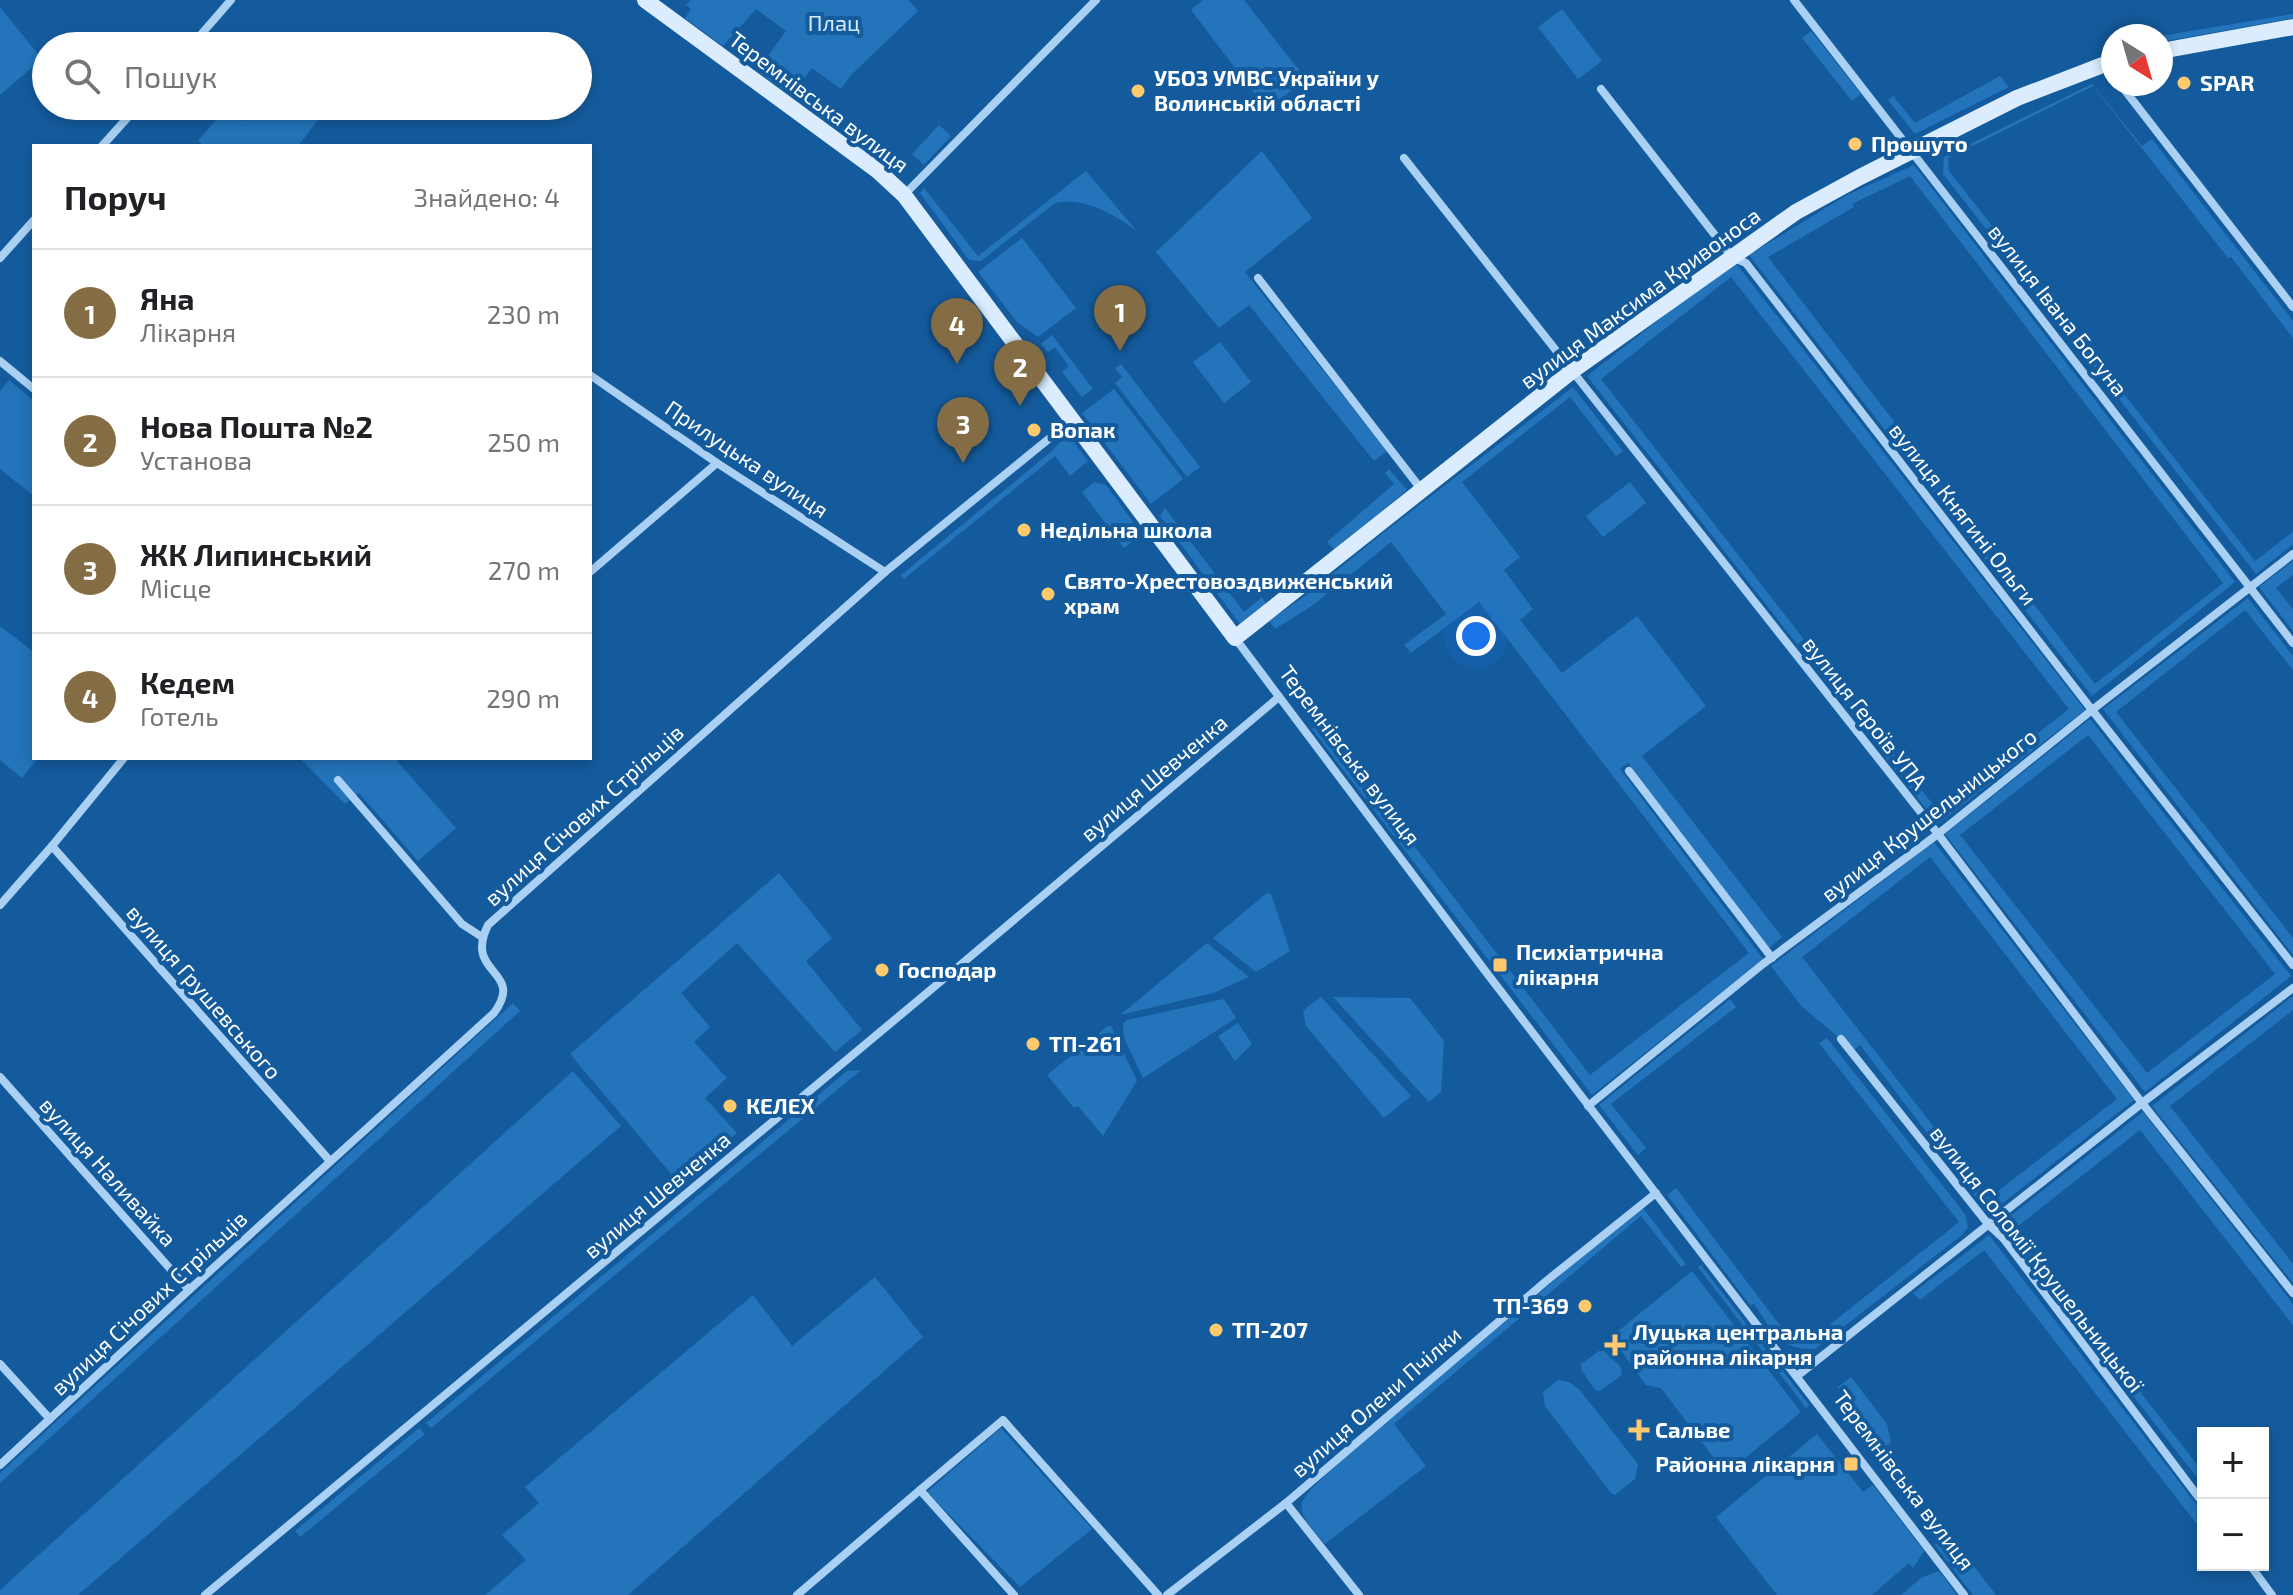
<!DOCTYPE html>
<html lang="uk">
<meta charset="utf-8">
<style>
body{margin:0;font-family:"Exo 2",sans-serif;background:#f2f2f2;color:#202124}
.controls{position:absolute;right:24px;bottom:24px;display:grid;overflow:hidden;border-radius:0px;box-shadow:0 4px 12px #0003}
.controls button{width:72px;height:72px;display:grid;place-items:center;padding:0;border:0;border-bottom:2px solid #e0e0e0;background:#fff;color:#202124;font:40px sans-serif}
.compass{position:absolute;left:2101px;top:24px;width:72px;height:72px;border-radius:50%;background:#fff;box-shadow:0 4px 12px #0003;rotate:143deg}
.you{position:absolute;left:1476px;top:636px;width:28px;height:28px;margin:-20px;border:6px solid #fff;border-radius:50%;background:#1a73e8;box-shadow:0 0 0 12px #1a73e833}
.badge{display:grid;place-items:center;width:52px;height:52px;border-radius:50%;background:#846d45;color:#fff;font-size:26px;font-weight:700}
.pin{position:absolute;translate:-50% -66px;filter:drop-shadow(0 2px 4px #0008)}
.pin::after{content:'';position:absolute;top:42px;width:28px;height:24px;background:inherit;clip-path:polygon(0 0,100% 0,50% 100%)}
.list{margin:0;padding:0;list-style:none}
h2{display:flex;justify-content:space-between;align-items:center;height:104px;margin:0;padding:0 32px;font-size:34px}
h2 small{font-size:26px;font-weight:400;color:#757577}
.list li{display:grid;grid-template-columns:52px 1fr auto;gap:24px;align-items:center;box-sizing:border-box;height:128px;padding:0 32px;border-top:2px solid #e0e0e0}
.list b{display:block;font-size:30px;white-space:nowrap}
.list p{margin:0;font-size:26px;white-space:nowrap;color:#757577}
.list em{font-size:26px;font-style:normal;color:#757577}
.icon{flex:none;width:44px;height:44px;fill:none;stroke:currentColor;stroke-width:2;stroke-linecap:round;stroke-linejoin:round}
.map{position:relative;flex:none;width:2293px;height:1595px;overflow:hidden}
.search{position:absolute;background:#fff;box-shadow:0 4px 12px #0003;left:32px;top:32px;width:560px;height:88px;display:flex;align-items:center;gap:20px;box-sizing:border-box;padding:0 28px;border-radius:44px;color:#757577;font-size:30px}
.panel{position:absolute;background:#fff;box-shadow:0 4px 12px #0003;left:32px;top:144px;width:560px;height:616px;border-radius:0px}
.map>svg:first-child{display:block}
.green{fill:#2374ba;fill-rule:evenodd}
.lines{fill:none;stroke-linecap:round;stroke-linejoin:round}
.street{stroke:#aad1f4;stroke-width:8}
.secondary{stroke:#daecfd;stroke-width:16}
.poi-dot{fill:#ffc96d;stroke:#145b9d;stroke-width:3}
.labels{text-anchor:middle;stroke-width:8;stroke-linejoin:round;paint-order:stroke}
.park-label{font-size:22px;fill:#d3e9fd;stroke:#145b9d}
.poi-label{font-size:22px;font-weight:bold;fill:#fff;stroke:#145b9d;text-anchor:start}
.street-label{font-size:22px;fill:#fff;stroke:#145b9d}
</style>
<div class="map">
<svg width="2293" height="1595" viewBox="0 0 2293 1595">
<rect width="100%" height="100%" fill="#145b9d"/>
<g class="green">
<path d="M691,0H908L918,11L851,75L841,89L812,68L791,96L757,71L786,31L756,9L723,46L685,18L691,9L686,5Z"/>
<path d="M1203,0H1244L1306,79L1267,110L1191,10Z"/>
<path d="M0,7L42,59L0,95Z"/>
<path d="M1562,9L1602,61L1578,79L1538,27Z"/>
<path d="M2293,14V18L2161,42V36Z"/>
<path d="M1811,31L1861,94L1852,101L1802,38Z"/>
<path d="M2000,76L2009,87L1915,134L1888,100L1893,96L1915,123Z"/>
<path d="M2092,84L2142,146L2152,139L2293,321V338L2231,257L2228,258L2093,86L1948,158L1949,171L2255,561L2293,532V544L2256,574L1943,174L1944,157Z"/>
<path d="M257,106H329L298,146H204L198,141L227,107L244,121Z"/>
<path d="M939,125L951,136L924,165L912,154Z"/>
<path d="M1262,151L1312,218L1245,272L1387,451L1374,461L1249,305L1219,328L1156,252Z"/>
<path d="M1914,165L2235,582L2092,696L1749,255L1847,195ZM1910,176L2223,583L2095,684L1768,257L1854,207L1852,204Z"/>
<path d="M1086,171L1136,230C1112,214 1086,197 1055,203L981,261L969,260L920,193L924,188L978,256Z"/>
<path d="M1022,238L1076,308L1038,337L1018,323L978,272Z"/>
<path d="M1734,261L2085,710L1938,824L1587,376ZM1731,277L2069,709L1938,811L1601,379Z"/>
<path d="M1052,335L1093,389L1082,397L1062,372L1069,366L1055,347L1048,352L1041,344Z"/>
<path d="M1220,342L1251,382L1224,403L1193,362Z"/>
<path d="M1121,364L1200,467L1187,477L1115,383L1122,377L1115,368Z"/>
<path d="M9,380L34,401V496L0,469V391Z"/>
<path d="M1573,387L1623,451L1616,456L1570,397L1462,482L1520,557L1504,570L1533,609L1520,620L1562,673L1637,616L1706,706L1642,756L1782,937L1769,948L1628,763L1620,769L1763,959L1592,1095L1312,729L1320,723L1590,1075L1749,953L1479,602L1411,653L1404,645L1446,614L1391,542L1312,606L1275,629L1269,621L1305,596L1383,533Z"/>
<path d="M1114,389L1183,479L1151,504L1082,413Z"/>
<path d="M1065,437L1072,440L1088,461L1070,476L1055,456L904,579L901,575L1052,451Z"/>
<path d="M1389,469L1407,490L1336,551L1327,542L1394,484L1385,473Z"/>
<path d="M1094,482L1106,485L1139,530V536L1124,548L1082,492Z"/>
<path d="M1630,482L1646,503L1603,537L1586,516Z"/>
<path d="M1165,508L1244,612L1262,597L1267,604L1240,624L1160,516Z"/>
<path d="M2293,561V575L2276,588L2293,609V631L2259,587Z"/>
<path d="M2248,598L2293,656V670L2245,610L2116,712L2293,938V955L2103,709Z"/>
<path d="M0,626L34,652V758H38L22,778L0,760Z"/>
<path d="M2090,719L2291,976L2145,1092L1945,834ZM2088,735L2275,974L2147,1073L1960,835Z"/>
<path d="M300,758H399L397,761L456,828L418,861L359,793L345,804Z"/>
<path d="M1934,842L2134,1100L1989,1214L1860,1045L1854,1050L1801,1006L1771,966ZM1930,857L2117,1099L1989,1198L1802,957Z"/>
<path d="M779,873L832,938L806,961L862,1030L835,1052L737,943L681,993L710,1027L694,1042L727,1078L705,1098L737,1133L678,1182L570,1054Z"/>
<path d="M1267,893L1271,894L1290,951L1256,972L1213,938Z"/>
<path d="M1207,943L1249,977L1213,993L1120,1015Z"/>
<path d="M2293,996V1010L2170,1106L2293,1264V1283L2152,1106Z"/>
<path d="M1321,997L1411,1096L1384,1118L1306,1026L1303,1012L1307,1007Z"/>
<path d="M1333,997L1410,998L1444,1041L1441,1092L1429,1102Z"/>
<path d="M1224,999L1236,1018L1143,1078L1124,1038L1123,1024L1127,1020Z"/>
<path d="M1730,999L1736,1007L1611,1104L1646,1148L1638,1155L1599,1105Z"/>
<path d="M513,1003L520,1011L0,1483V1473Z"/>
<path d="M1238,1023L1252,1044L1235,1061L1218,1036Z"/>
<path d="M1108,1026H1111L1137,1081L1103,1136L1078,1106L1074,1108L1047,1075Z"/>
<path d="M1827,1038L1965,1214L1968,1227L1962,1235L1815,1349C1778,1350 1773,1331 1754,1304L1750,1305L1667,1195L1676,1188L1788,1336L1808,1342L1959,1222L1819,1043Z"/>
<path d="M861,1070L431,1428L426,1423L847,1071Z"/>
<path d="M573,1071L621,1126L78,1595H0V1590Z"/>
<path d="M2143,1112L2293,1304V1325L2140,1130L2013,1230L2203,1472V1485L1999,1225Z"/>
<path d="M1643,1208L1686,1264L1681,1267L1641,1216L1394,1424L1426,1466L1325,1544C1317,1534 1298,1516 1302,1503C1308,1486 1365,1441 1381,1427C1468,1353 1554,1279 1643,1208Z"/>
<path d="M1989,1235L2203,1513V1532L1984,1250L1920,1300L1913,1293Z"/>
<path d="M1701,1265L1809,1405L1806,1408L1698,1267Z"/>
<path d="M1692,1271L1801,1412L1726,1474L1661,1388L1646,1385L1617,1345L1615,1339L1617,1332Z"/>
<path d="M875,1277L923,1337L628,1595H485L526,1560L502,1535L539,1503L525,1487L753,1295L792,1346Z"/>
<path d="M1599,1351H1604L1621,1367L1622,1375L1600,1391L1595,1390L1581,1369V1364Z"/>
<path d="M1851,1377L1887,1424L1891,1442L1885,1447L1838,1387Z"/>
<path d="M1558,1380L1569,1382L1579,1389L1638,1464L1635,1479L1615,1495L1611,1493L1545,1406L1543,1392Z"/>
<path d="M419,1428L425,1434L300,1537L295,1531Z"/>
<path d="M1001,1428L1092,1529L1020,1587L927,1492Z"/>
<path d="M1817,1434L1863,1492L1873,1485L1924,1551L1913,1568L1909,1563L1872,1595H1777L1716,1517Z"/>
<path d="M1949,1534L1996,1595H1973L1935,1545Z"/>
<path d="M1939,1571L1957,1595H1901L1921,1578Z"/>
</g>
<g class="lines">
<g class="street">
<path d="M1794,0L2293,643"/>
<path d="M191,46L231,0"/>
<path d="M2103,65L2113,76"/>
<path d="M2120,84L2293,307"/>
<path d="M1601,89L1732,257L1746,263L2092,710L2293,965"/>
<path d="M102,146L138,106"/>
<path d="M1404,158L1938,834L2142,1103L2293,1293"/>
<path d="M904,195L1096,0"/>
<path d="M0,258L34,220"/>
<path d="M1258,278L1421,489"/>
<path d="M0,361L34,389"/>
<path d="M590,375L717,463L885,572"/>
<path d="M590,572L717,463"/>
<path d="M1235,638L1486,972L1964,1595"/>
<path d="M1629,771L1772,958"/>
<path d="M338,780L462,924L482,937"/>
<path d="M52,846L330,1161"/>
<path d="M0,905L52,846L124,758"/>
<path d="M1841,1039L1988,1224L2004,1239L2203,1503"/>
<path d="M0,1077L189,1290"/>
<path d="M1588,1106L1763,964L1938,834L2092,710L2293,554"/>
<path d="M0,1364L50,1419"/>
<path d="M1797,1376L2142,1103L2293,988"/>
<path d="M0,1465L189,1290L494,1013C526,969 463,976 488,925L885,572L1072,420"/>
<path d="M920,1490L1003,1420L1158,1595"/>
<path d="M1286,1503L1359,1595"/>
<path d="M2250,1565L2272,1595"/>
<path d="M205,1595L946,977L1279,697"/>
<path d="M797,1595L920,1490L1014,1595"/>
<path d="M1167,1595L1286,1503L1545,1282L1656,1193"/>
</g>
<g class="secondary">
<path d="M645,0L878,171L904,195L1235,638L1572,371L1796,212L1860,177L2017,98L2113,61"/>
<path d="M2161,51L2293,27"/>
</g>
</g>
<g class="poi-dot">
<circle cx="2184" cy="83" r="8"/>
<circle cx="1138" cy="91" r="8"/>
<circle cx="1855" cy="144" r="8"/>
<circle cx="1034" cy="430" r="8"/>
<circle cx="1024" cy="530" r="8"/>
<circle cx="1048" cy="594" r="8"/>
<rect x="1492" y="957" width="16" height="16" rx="4"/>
<circle cx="882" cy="970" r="8"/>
<circle cx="1033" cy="1044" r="8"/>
<circle cx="730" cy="1106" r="8"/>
<circle cx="1585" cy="1306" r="8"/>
<circle cx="1216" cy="1330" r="8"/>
<path d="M1611 1333h8v8h8v8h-8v8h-8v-8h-8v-8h8z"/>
<path d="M1635 1418h8v8h8v8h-8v8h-8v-8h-8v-8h8z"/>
<rect x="1843" y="1456" width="16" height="16" rx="4"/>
</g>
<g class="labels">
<g class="park-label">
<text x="834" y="31">Плац</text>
</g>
<g class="poi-label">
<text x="1154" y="86">УБОЗ УМВС України у<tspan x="1154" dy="25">Волинськiй області</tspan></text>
<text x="2200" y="91">SPAR</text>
<text x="1871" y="152">Прошуто</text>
<text x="1050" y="438">Вопак</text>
<text x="1040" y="538">Недільна школа</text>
<text x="1064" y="589">Свято-Хрестовоздвиженський<tspan x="1064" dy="25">храм</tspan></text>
<text x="1516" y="960">Психіатрична<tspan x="1516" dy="25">лікарня</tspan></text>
<text x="898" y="978">Господар</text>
<text x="1049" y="1052">ТП-261</text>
<text x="746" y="1114">КЕЛЕХ</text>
<text x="1569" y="1314" text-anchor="end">ТП-369</text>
<text x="1232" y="1338">ТП-207</text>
<text x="1633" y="1340">Луцька центральна<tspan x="1633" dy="25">районна лікарня</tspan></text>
<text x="1655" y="1438">Сальве</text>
<text x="1835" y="1472" text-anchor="end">Районна лікарня</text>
</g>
<g class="street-label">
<text transform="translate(819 102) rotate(37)" y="8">Теремнівська вулиця</text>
<text transform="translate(1640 298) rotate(-36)" y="8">вулиця Максима Кривоноса</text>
<text transform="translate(2058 310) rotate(52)" y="8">вулиця Івана Богуна</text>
<text transform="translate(747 459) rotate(34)" y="8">Прилуцька вулиця</text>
<text transform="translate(1963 514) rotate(52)" y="8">вулиця Княгині Ольги</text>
<text transform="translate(1865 713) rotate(52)" y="8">вулиця Героїв УПА</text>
<text transform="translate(1350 755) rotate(53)" y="8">Теремнівська вулиця</text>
<text transform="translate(1154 778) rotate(-40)" y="8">вулиця Шевченка</text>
<text transform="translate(584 815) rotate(-42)" y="8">вулиця Січових Стрільців</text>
<text transform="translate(1929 815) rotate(-38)" y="8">вулиця Крушельницького</text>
<text transform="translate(204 992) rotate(49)" y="8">вулиця Грушевського</text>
<text transform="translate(108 1172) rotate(48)" y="8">вулиця Наливайка</text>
<text transform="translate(657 1195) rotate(-40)" y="8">вулиця Шевченка</text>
<text transform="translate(2037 1259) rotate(52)" y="8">вулиця Соломії Крушельницької</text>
<text transform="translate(149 1303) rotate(-43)" y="8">вулиця Січових Стрільців</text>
<text transform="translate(1376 1402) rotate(-41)" y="8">вулиця Олени Пчілки</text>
<text transform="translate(1904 1480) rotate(53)" y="8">Теремнівська вулиця</text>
</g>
</g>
</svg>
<div class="controls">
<button>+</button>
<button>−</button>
</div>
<svg class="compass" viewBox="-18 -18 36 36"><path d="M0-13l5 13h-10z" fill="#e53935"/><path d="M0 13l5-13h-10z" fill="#757577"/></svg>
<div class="you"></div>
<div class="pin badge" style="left:1120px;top:351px">1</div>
<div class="pin badge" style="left:1020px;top:406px">2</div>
<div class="pin badge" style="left:963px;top:463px">3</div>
<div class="pin badge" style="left:957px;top:364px">4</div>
<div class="search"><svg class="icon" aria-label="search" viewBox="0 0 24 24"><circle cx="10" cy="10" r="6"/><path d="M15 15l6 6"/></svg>Пошук</div>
<section class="panel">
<h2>Поруч<small>Знайдено: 4</small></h2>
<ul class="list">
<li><span class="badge">1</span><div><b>Яна</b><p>Лікарня</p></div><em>230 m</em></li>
<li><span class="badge">2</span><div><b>Нова Пошта №2</b><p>Установа</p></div><em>250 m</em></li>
<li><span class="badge">3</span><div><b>ЖК Липинський</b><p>Місце</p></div><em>270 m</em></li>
<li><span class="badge">4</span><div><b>Кедем</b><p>Готель</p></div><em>290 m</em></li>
</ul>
</section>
</div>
